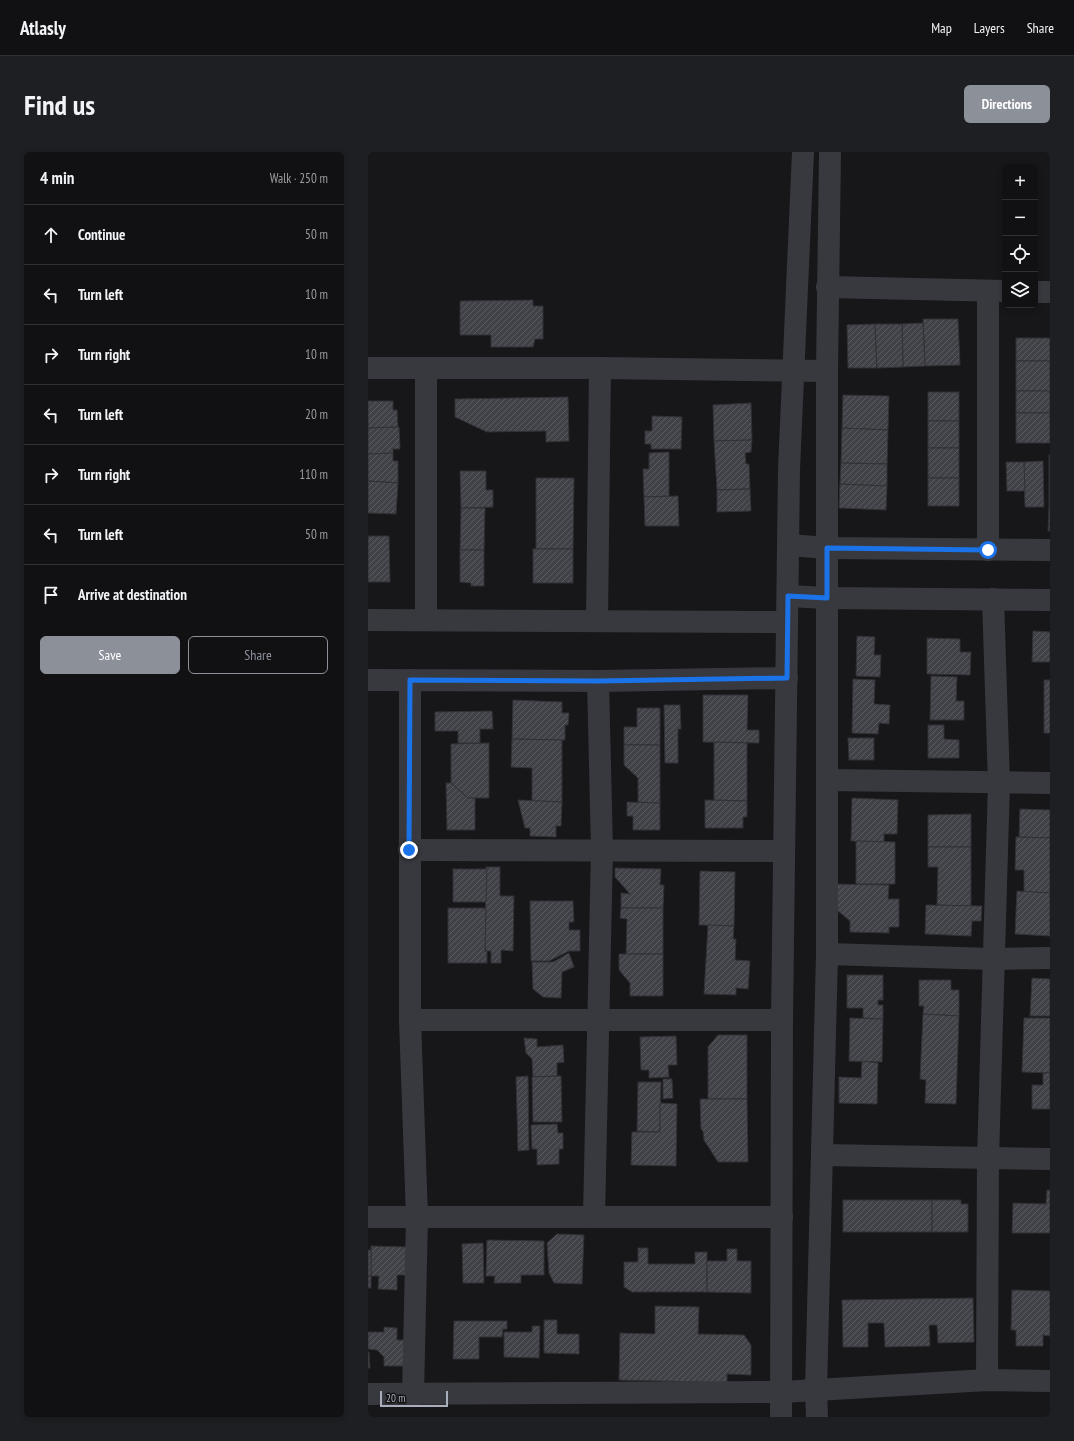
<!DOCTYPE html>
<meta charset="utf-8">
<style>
body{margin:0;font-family:"PT Sans Narrow",sans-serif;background:#1e1f22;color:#f1f3f6}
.controls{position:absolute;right:12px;top:12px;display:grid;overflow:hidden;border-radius:6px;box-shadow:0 2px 6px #0003}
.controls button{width:36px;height:36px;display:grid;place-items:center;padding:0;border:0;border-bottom:1px solid #303134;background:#111114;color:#f1f3f6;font:20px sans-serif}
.scale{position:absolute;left:12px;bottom:10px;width:68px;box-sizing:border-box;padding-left:4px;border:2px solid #a8aebb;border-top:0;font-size:11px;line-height:14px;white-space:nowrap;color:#a8aebb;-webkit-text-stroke:3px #121215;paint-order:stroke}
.stop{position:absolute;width:12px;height:12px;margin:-9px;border:3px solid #1a73e8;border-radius:50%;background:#fff}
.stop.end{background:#1a73e8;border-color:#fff;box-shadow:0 1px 4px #0008}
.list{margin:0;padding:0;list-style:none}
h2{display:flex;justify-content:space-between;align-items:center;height:52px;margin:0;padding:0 16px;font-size:17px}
h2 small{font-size:13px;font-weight:400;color:#9c9da0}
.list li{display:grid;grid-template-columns:26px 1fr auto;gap:12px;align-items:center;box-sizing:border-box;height:60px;padding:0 16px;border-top:1px solid #303134}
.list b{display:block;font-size:15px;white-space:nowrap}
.list em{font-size:13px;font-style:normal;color:#9c9da0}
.actions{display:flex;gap:8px;padding:12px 16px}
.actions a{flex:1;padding:9px 0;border:1px solid #8c9099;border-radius:6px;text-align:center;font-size:14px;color:#8c9099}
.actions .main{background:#8c9099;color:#fff}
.icon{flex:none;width:22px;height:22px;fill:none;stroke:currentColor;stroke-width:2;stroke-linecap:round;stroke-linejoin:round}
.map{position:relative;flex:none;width:682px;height:1265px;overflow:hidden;border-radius:6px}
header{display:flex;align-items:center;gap:24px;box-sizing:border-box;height:56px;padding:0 20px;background:#111114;border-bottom:1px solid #303134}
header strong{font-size:19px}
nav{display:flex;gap:22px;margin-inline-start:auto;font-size:14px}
.intro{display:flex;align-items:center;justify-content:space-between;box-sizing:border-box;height:96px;padding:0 24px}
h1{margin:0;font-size:28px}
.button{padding:10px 18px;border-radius:6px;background:#8c9099;color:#fff;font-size:14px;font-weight:700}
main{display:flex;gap:24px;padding:0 24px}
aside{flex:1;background:#111114;border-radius:6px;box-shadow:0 2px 6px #0003}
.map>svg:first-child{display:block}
.building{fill:url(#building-hatch);stroke:#313136}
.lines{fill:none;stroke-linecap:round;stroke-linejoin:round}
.minor{stroke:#38393f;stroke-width:22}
.route{stroke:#1a73e8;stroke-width:5}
</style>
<header>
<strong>Atlasly</strong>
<nav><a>Map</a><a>Layers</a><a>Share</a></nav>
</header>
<div class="intro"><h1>Find us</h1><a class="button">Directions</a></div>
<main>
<aside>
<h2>4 min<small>Walk · 250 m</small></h2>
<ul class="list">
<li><svg class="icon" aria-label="ahead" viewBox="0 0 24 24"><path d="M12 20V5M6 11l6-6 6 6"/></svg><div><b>Continue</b></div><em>50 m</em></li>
<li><svg class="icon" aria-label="left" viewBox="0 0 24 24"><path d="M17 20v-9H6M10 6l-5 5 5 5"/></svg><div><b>Turn left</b></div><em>10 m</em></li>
<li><svg class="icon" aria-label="right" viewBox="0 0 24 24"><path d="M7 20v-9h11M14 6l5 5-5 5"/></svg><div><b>Turn right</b></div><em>10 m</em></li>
<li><svg class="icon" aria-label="left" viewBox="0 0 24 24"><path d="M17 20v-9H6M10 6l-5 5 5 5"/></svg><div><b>Turn left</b></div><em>20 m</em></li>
<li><svg class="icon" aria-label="right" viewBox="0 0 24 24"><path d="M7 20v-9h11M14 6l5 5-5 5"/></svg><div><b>Turn right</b></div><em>110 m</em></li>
<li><svg class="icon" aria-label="left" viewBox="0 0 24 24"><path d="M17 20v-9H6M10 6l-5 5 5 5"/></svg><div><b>Turn left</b></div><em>50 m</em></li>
<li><svg class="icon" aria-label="arrive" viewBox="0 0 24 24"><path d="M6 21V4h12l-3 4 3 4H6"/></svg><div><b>Arrive at destination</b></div></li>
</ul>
<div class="actions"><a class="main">Save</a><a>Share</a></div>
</aside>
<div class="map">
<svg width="682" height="1265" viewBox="0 0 682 1265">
<defs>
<pattern id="building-hatch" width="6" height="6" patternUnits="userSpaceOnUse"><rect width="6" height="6" fill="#414247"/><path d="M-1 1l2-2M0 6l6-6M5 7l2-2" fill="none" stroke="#5a5b60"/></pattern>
</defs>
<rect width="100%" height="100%" fill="#17171a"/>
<g class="building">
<path d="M165,148V154H175V187H167L165,195H123V183H92V149Z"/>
<path d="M555,167H590L592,213L557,214Z"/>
<path d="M555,171L557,214L535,215L534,172Z"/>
<path d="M507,172L509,216H480L479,173Z"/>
<path d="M507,172H534L535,215L509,216Z"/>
<rect x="648" y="186" width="34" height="23"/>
<rect x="648" y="209" width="34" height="30"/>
<rect x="648" y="239" width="34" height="22"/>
<rect x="560" y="240" width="31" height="29"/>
<path d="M475,243L521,244L520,278L474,276Z"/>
<path d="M200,245L201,289L178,290V279L119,280L87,265V247Z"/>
<path d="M0,249H25V258H29L30,275L0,276Z"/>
<path d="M383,251L384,288L346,289L345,253Z"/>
<rect x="648" y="261" width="34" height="30"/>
<path d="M284,264L314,265L313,297H283V292H277V279H284Z"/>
<rect x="560" y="269" width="31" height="27"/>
<path d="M31,275L32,297H25V301L0,302V276Z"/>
<path d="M474,276L520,278L519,312L473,311Z"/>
<path d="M384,288L383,300L377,301L378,312H381L382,337L349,338L346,289Z"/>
<rect x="560" y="296" width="31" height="30"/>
<path d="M301,300V344L276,345L275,317H281V301Z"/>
<path d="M25,301V309H30V331L0,329V302Z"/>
<rect x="681" y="303" width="1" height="25"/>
<path d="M675,309L676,355H657L656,310Z"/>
<path d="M638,310H656L657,339H639Z"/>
<path d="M473,311L519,312V334L472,332Z"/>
<path d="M92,319H118V338H125V355L93,356Z"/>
<path d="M168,326H206L205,397H168Z"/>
<rect x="560" y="326" width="31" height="28"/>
<rect x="681" y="328" width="1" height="27"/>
<path d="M0,329L30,331L28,362L0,361Z"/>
<path d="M472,332L519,334L518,358L471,356Z"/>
<path d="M382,337L383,359L349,360V338Z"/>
<path d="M310,344L311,374H277L276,345Z"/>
<path d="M681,355H682V379H680Z"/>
<path d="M93,356H117L116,398H92Z"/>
<path d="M0,384H21L22,430H0Z"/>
<rect x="165" y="397" width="40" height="34"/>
<path d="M92,398H116V434H103V431L92,430Z"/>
<path d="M665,479L682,480V510H664Z"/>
<path d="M489,484L507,485L506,503H513L512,525L488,524Z"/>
<path d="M559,486L592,487V500H603L602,523L559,522Z"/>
<path d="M563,524L589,525L588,549H596V568H562Z"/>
<path d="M485,527L507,528L506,552L522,553L521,572L511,571L510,582L484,581Z"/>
<rect x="676" y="528" width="6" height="53"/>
<path d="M335,543H380L379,578H391V591L335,590Z"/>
<path d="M145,548L194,550V561H201L200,573H197V588L144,587Z"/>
<path d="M296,553H312L313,577H310V611H297Z"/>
<path d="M269,556H292V593H256V575H269Z"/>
<path d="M124,559L125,577H112V591H90V579H67V560Z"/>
<path d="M560,573H576V587L591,588V606H560Z"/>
<path d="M480,586H506V608H481Z"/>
<path d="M144,587L194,588V650L164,649V616L143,615Z"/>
<path d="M346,590L379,591V649L346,648Z"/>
<path d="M121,591V646H100L83,631V592Z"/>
<path d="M256,593H292V651L270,650V626L256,613Z"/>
<path d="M78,631H83L100,646H107V678H79Z"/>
<path d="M484,646L530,648L529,682H516V690L483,689Z"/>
<path d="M150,648L194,650L193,674H188V685L162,684V676H157Z"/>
<path d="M337,648L379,649V665H375V676H337Z"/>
<path d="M259,650L292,651V678H265V664H259Z"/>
<path d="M652,657L682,658V686L651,685Z"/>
<path d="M603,662V695H560V663Z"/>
<path d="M648,685L682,686V741L656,740V718H647Z"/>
<path d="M488,689L527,690V732H488Z"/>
<path d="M560,695H603V754L569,753L570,715H560Z"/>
<path d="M118,715H132V744H146L145,799L133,798V811H123V799H117Z"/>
<path d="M247,716L293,717L292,733H296L295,756H253V741L262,742L247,725Z"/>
<path d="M85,717H119L118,750H85Z"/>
<path d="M332,719L367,720L366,774L331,773Z"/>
<path d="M463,732L521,733L520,747H531V775H521V781L482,780V769L463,753Z"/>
<path d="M649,739L682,741V784L647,782Z"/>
<path d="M162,749H205L206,770H201V778H212V799H201L181,809H163Z"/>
<path d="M558,753L614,754L613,769H604L603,784L557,782Z"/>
<path d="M80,756H118L117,799H119V811H80Z"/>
<path d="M253,756H295V802H258L259,767L252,766Z"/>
<path d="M340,773L366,774L365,787H368L367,808L382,809L380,837L368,836V843L336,842Z"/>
<path d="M201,801L206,815L194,820L193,846L175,845L165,837L164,810H185Z"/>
<path d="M251,802H295V844H262V831L251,818Z"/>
<path d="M479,823H515V848H510V853H515V867L495,866V856H479Z"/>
<path d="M664,826L682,827V864H662Z"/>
<path d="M551,828H583V838H591V864L555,862L556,854H551Z"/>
<path d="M555,862L591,864L588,952L557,951L558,928L552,927Z"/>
<path d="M482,866L515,867L514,910L481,909Z"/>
<path d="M656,866H682V921L654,920Z"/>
<path d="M350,883H379V947H340V895Z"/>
<path d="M308,884L309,913H300L301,925L281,926V918H273L272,885Z"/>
<path d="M156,886L169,887V895L195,893L196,910L189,911V924L165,925L164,907L158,901Z"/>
<path d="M494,909L510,911L509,952L471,951V925L493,926Z"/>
<path d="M675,921H682V957H664V933H675Z"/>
<path d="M160,924L161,998L150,999L148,925Z"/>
<path d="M193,924L194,970H165L164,925Z"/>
<path d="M295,927H304L305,946L295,947Z"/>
<path d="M270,930H293L292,980L269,979Z"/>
<path d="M332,947H379L380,1010H350L336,988L335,979L333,977Z"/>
<path d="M292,951L309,952L308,1014L263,1013L264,980H292Z"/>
<path d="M189,972L190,981H195V997H191V1012L169,1013V997H164L163,973Z"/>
<path d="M679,1038H682V1081H644L645,1051L678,1052Z"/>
<rect x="475" y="1048" width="89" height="32"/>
<path d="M564,1048H593V1052H600V1080H564Z"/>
<path d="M189,1082L216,1083L214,1132L186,1131L181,1121L179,1091Z"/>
<path d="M119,1088L176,1089V1123H153V1131H126L127,1124H118Z"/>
<path d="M115,1091L116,1131H95L94,1092Z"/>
<path d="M3,1094L40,1095V1123H29V1138L10,1137L11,1124H3Z"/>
<path d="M270,1096H280V1112H327V1100H339V1140H264L256,1135V1110H270Z"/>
<path d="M359,1097H369V1109H383V1141L339,1140V1109H359Z"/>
<rect x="0" y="1098" width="3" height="26"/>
<rect x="0" y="1124" width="3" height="12"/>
<path d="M644,1138L682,1139V1184L675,1183V1194H648V1178H643Z"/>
<path d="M605,1146L606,1190L570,1191L569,1173H561L562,1194L517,1195L516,1171H500V1195H475L474,1148Z"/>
<path d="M287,1154L331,1155L330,1182L376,1183L383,1193V1223L359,1222V1233L333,1230L251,1228L252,1181L287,1182Z"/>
<path d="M176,1168H189V1182H211V1202L176,1201Z"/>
<path d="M86,1169H139V1177H135L134,1185H111V1207H85Z"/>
<path d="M164,1174H172L171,1206L136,1205V1180H164Z"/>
<path d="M16,1175L29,1176V1188H36V1214H16V1205L9,1198L0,1197V1180H16Z"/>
<path d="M0,1200H1L2,1216H0Z"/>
</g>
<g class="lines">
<g class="minor">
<path d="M459,135L637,139"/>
<path d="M667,140H682"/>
<path d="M0,216H232L459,219"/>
<path d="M58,216V468"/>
<path d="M421,393L459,396L682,398"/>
<path d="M620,398V139"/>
<path d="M420,444L459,446L682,448"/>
<path d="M0,468L419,470"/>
<path d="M229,469L232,216"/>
<path d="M0,528L230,529L419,526"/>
<path d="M42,528V868L49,1065L45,1243"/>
<path d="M459,628L682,631"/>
<path d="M41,698L416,699"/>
<path d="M459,802L625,807L682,806"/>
<path d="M42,868H414"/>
<path d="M454,1003L682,1007"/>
<path d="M0,1065H414"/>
<path d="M226,1065L234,698L230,529"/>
<path d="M619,1228L620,1006L631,631L625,447"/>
<path d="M0,1242L414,1240L619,1228L682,1229"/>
<path d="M413,1265L414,868L421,317L435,0"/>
<path d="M449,1265L448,1238L459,802V219L462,0"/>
</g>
</g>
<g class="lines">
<path class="route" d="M41,698L42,528L230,529L419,526L420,444L459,446V396L620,398"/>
</g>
</svg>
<div class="controls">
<button>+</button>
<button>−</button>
<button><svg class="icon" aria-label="locate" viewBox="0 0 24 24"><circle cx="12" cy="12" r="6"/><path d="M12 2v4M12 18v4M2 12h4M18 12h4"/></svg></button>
<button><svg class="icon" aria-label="layers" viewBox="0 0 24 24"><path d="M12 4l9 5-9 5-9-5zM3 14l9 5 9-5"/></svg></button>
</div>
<div class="scale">20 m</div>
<div class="stop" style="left:620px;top:398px"></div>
<div class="stop end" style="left:41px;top:698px"></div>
</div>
</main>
